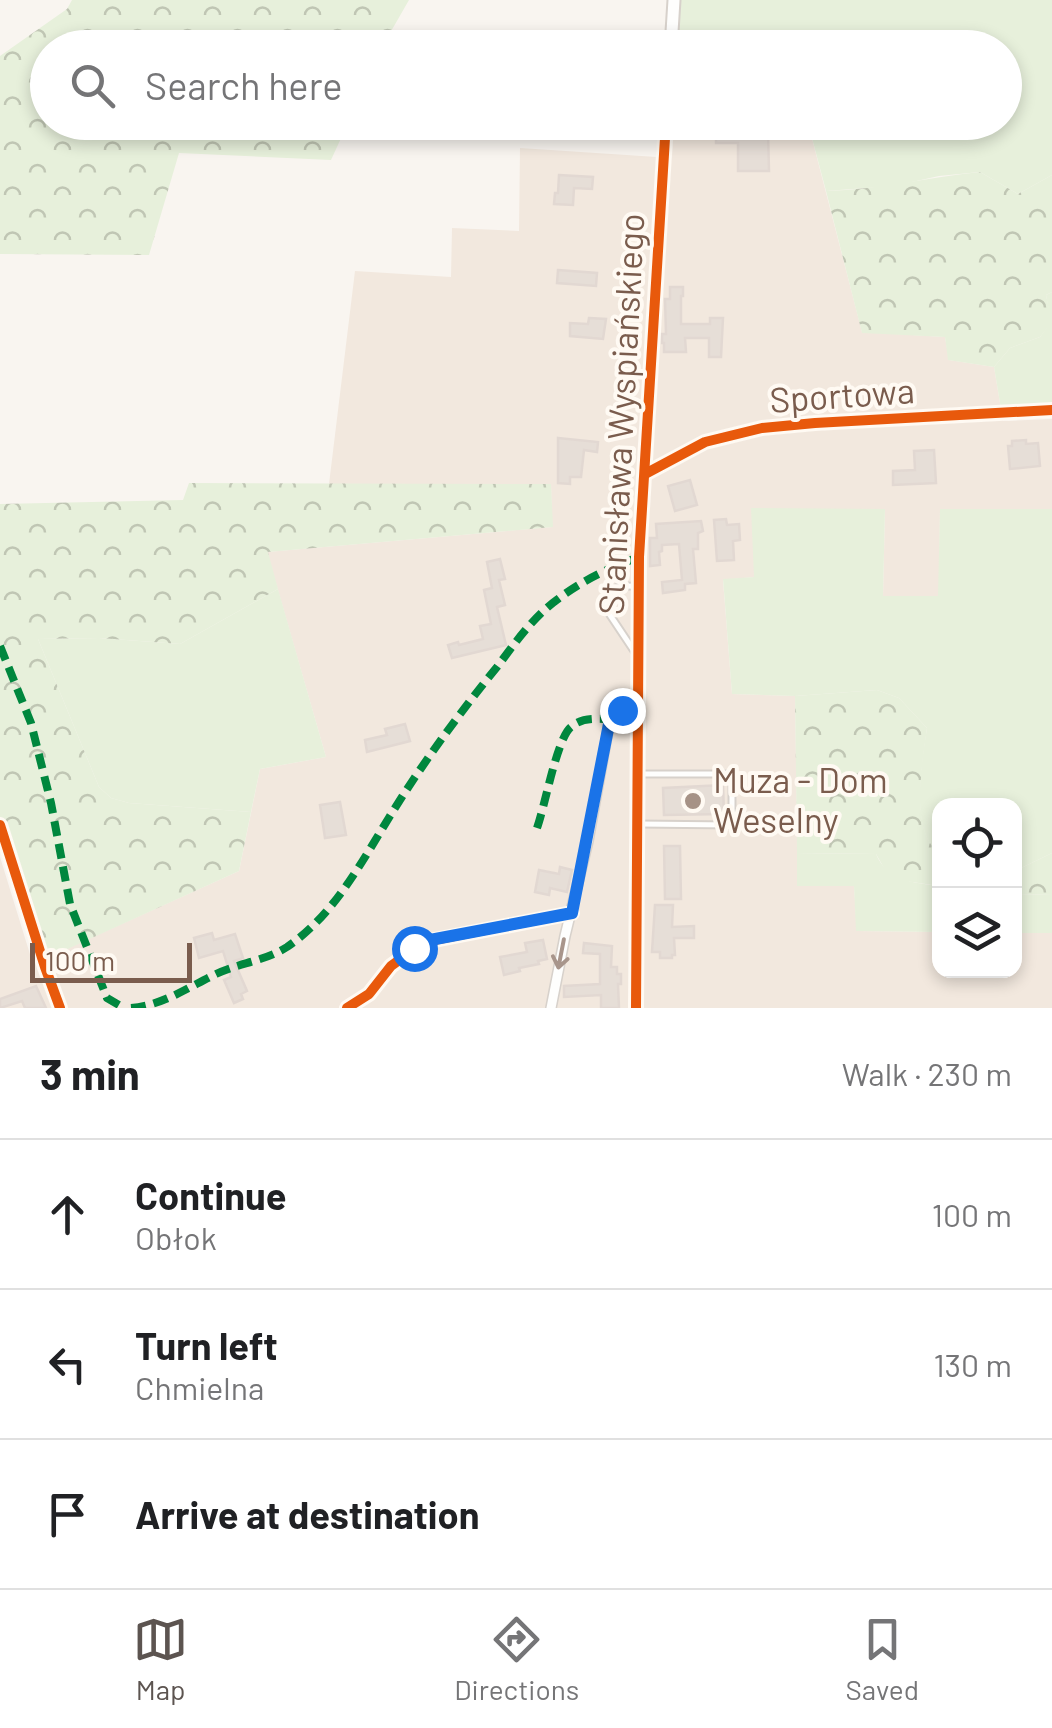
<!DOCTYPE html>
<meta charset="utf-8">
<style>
body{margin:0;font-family:Barlow,sans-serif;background:#f6f6f6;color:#202124}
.controls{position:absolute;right:30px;bottom:30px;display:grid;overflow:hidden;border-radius:20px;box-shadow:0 5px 15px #0003}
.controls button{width:90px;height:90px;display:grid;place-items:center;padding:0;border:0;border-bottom:2px solid #e0e0e0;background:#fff;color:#202124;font:50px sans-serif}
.scale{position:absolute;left:30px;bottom:25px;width:162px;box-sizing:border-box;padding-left:10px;border:5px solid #7a5c4d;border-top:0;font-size:28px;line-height:35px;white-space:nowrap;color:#7a5c4d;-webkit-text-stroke:8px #fffaf3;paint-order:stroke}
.stop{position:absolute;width:30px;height:30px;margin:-22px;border:8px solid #1a73e8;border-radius:50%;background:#fff}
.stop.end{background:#1a73e8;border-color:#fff;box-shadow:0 2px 10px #0008}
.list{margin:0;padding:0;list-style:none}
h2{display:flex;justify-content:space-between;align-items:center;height:130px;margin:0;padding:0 40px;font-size:42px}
h2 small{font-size:32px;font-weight:400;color:#757577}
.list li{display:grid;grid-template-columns:65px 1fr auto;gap:30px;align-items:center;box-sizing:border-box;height:150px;padding:0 40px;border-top:2px solid #e0e0e0}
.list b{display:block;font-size:38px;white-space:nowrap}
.list p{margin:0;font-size:32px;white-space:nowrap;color:#757577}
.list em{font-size:32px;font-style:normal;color:#757577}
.icon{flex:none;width:55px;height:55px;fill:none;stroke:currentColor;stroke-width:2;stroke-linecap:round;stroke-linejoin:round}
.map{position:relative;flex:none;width:1052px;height:1008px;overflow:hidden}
.search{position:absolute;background:#fff;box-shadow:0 5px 15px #0003;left:30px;right:30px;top:30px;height:110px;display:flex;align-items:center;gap:25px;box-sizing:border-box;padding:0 35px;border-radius:55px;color:#757577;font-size:38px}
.sheet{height:580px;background:#fff}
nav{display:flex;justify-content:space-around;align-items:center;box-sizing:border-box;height:140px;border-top:2px solid #e0e0e0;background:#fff;font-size:28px;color:#757577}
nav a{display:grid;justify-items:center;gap:5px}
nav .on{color:#5c5450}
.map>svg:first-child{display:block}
.residential{fill:#f2e8de}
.grass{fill:#e7f0db}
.forest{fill:url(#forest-crowns)}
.building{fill:#e6ded7;stroke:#e2d8d2;stroke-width:2.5}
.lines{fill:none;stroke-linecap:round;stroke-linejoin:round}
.service-casing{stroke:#d7d1cb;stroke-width:9}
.minor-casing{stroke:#d7d1cb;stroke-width:12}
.tertiary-casing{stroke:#d7d1cb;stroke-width:15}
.service{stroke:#fefefd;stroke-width:5}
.minor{stroke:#fefefd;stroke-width:9}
.tertiary{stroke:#fefefd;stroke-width:11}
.quiet{stroke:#00873e;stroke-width:8;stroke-dasharray:15 8;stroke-linecap:butt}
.cycleway-casing{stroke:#fffaf3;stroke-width:16}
.cycleway{stroke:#e8590c;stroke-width:10}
.oneway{stroke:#a8958b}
.route{stroke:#1a73e8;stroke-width:12}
.poi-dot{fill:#a69286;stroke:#fffaf3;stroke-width:4}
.labels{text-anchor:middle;stroke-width:8;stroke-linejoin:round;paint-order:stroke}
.street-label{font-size:35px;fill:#7a5c4d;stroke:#fffaf3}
.poi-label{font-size:35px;fill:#7a5c4d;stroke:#fffaf3;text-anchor:start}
</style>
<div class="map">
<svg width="1052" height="1008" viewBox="0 0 1052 1008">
<defs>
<pattern id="forest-crowns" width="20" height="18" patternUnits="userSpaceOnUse" patternTransform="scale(2.5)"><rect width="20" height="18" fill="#e7f0db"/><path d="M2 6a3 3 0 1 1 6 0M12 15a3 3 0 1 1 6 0" fill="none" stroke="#c0c6b4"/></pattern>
</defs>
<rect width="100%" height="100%" fill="#f9f5f0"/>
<path class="residential" d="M673,123H808L862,332L945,337L949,360L994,367L1003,421L1052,419V509H940L939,596H883L885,509L754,577L723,580L732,694L795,696L798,885L854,886L857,931L939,932L940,971H1014L1015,933H1052V1008H0V857L33,964L239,871L260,769L326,757L267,552L552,527L551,484H329L355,271L451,277L452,228L519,231L520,148L672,158Z"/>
<g class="grass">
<path d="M681,0H1052V175L1018,194L980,172L939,176L894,186L826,191L808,123L1004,122V48H677Z"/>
<path d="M1052,292V404L1001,409L994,367L1010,348L1040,337L1051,322L1046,295Z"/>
<path d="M751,508L885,509L883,596H938L940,509H1052V853L1015,871L1014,806H940L939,853C909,832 922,760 927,728L899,698L877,690L795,696L732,694L723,579L754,577Z"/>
<path d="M278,589L326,757L260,769L251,812L129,803L111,798L99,787L38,639L99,638L180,644Z"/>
<path d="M797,853L876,854C888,882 912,882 939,886V932L856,931L854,886H797Z"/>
<path d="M1015,894L1052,895V933H1015Z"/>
</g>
<g class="forest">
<path d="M72,0H409L382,47L48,48V122L348,123L331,160L179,153L149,255L0,254V56L67,9Z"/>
<path d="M980,172L1018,194L1052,175V292L1046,295L1052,322L1040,337L1010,348L994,367L948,360L945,337L862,333L826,191C878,190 928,177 980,172Z"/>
<path d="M189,483L551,484L553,527L268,552L278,589L180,644L99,638L38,639L99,787L111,798L129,803L251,812L239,871L50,957L0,827V504L183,500Z"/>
<path d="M877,690L899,698L927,728C923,760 909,831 939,853V886L905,881L888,875L876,854L797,853L795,696Z"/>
<path d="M1052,853V895L1015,894V871Z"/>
</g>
<g class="building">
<path d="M716,122H741V131H768L769,171H738V143H716Z"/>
<path d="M559,175L593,177L592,189L574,188L573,205L554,204L555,193H558Z"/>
<path d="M558,270L597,273L596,286L557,283Z"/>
<path d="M670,287H683V296H681V324H710V318H723L721,357H709V338H685L686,352H664V343H662V334H666L665,299H670Z"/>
<path d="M589,318L606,319L603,339L570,336V323L588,324Z"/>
<path d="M558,438L598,442L597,452L584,450L581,477H570V484L558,483Z"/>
<path d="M1026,440V444L1038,443L1040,466L1010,469L1008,446H1012V441Z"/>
<path d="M934,450L936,483L893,485V471L915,470L914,451Z"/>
<path d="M690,480L697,505L675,511L668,486Z"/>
<path d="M726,519L727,525L739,524L740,540L733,541L734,560L717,561L714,520Z"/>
<path d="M701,521L703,531L698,533V549H693L696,583L685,584V590L663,593L662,582L682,580L679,544L662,545V551L659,552L660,565L650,566V538H657L656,524Z"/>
<path d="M500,559L505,579L499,580L505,605L497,607L506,645L452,658L448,645L458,642L459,645L483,639L480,626L491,624L484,590L492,588L487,562Z"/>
<path d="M405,724L410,741L367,752L365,740L387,735L385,729Z"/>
<path d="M723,785L724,814L664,815L663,788Z"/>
<path d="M340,802L346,835L325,838L320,805Z"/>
<path d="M664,846H680L681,899H665Z"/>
<path d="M560,867L572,870L567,892L550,888L549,895L535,892L539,870L559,874Z"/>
<path d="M655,905H673L672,927L694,926V938H674L675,955H672V958H660V952H652Z"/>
<path d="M212,933L214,940L235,934L243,958L234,961L247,991L241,994L243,999L234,1003L224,980L231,977L223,951L199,958L194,938Z"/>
<path d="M543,940L547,959L538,961L539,964L519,968L520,971L504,975L500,957L527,952L525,943Z"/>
<path d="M584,943L612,946L611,967H617V974H621V984H618L619,1008H601V995L564,997V986L600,984V954L583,953Z"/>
<path d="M36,986L46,1008H25L22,1001L0,1008V999Z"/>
</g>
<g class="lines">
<defs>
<g id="service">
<path d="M634,651L608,612C600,588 619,584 638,587"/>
<path d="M639,774H732V825L639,824"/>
</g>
<g id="minor">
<path d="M347,1008L369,994L391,966L424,942L572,913"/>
<path d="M551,1008L565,936L588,841L610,719C617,709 627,710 638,709"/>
</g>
<g id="tertiary">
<path d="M671,48L674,0"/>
<path d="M645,474L705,442L762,428L815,423L1052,410"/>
<path d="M0,825L45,967L60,1008"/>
<path d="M636,1008L639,557L666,122"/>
</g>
</defs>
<use href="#service" class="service-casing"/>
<use href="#minor" class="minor-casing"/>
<use href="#tertiary" class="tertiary-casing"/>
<use href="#service" class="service"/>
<use href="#minor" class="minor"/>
<use href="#tertiary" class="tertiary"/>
<g class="quiet">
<path d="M0,646L31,723L51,803L70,904L107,998L124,1008"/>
<path d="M537,828C545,806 557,738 571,727C582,717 596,719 610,719"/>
<path d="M131,1008C161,1006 189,987 216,974C239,963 265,961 287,947C334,915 361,863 390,816C422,764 458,715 497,667C515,643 533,617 558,599C583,580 609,568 639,557"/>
</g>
<defs>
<g id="cycleway">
<path d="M645,474L705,442L762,428L815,423L1052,410"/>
<path d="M0,825L45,967L60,1008"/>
<path d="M347,1008L369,994L391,966L424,942L572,913"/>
<path d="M636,1008L639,557L666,122"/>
</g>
</defs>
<use href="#cycleway" class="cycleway-casing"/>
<use href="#cycleway" class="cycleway"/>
</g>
<defs><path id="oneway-shaft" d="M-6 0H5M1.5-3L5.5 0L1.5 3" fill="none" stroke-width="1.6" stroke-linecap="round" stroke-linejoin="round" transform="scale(2.5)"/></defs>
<use class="oneway" href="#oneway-shaft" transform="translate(561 954) rotate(101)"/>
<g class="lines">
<path class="route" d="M414,948L430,940L572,913L610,719L614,713L622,710"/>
</g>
<circle class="poi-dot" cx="693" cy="801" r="10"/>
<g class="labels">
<g class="street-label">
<text transform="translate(842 396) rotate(-4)" y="12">Sportowa</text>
<text transform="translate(622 414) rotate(-87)" y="12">Stanisława Wyspiańskiego</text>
</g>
<g class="poi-label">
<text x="713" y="793">Muza - Dom<tspan x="713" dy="40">Weselny</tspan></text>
</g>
</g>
</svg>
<div class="controls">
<button><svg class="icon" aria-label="locate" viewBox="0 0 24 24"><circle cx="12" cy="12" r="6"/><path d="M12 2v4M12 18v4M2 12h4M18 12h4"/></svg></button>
<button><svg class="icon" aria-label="layers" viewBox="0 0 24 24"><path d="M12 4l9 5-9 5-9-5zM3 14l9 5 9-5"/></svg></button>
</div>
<div class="scale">100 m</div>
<div class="stop" style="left:414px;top:948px"></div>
<div class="stop end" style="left:622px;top:710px"></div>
<div class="search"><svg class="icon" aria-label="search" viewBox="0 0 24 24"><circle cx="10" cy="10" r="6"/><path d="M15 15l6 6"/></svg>Search here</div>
</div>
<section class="sheet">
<h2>3 min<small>Walk · 230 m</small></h2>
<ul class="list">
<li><svg class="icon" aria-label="ahead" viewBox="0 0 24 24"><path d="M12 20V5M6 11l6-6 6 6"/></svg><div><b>Continue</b><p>Obłok</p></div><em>100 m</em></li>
<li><svg class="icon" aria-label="left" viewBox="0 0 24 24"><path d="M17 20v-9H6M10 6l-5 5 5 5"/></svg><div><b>Turn left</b><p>Chmielna</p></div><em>130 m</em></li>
<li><svg class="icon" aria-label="arrive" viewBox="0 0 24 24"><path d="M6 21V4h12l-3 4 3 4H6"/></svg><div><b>Arrive at destination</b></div></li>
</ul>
</section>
<nav>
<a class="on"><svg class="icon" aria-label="map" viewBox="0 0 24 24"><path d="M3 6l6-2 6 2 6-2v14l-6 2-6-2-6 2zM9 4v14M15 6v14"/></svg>Map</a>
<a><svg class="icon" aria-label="directions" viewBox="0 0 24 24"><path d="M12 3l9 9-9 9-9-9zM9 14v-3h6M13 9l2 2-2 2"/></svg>Directions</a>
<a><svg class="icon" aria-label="saved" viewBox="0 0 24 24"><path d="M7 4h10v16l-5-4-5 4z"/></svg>Saved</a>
</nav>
